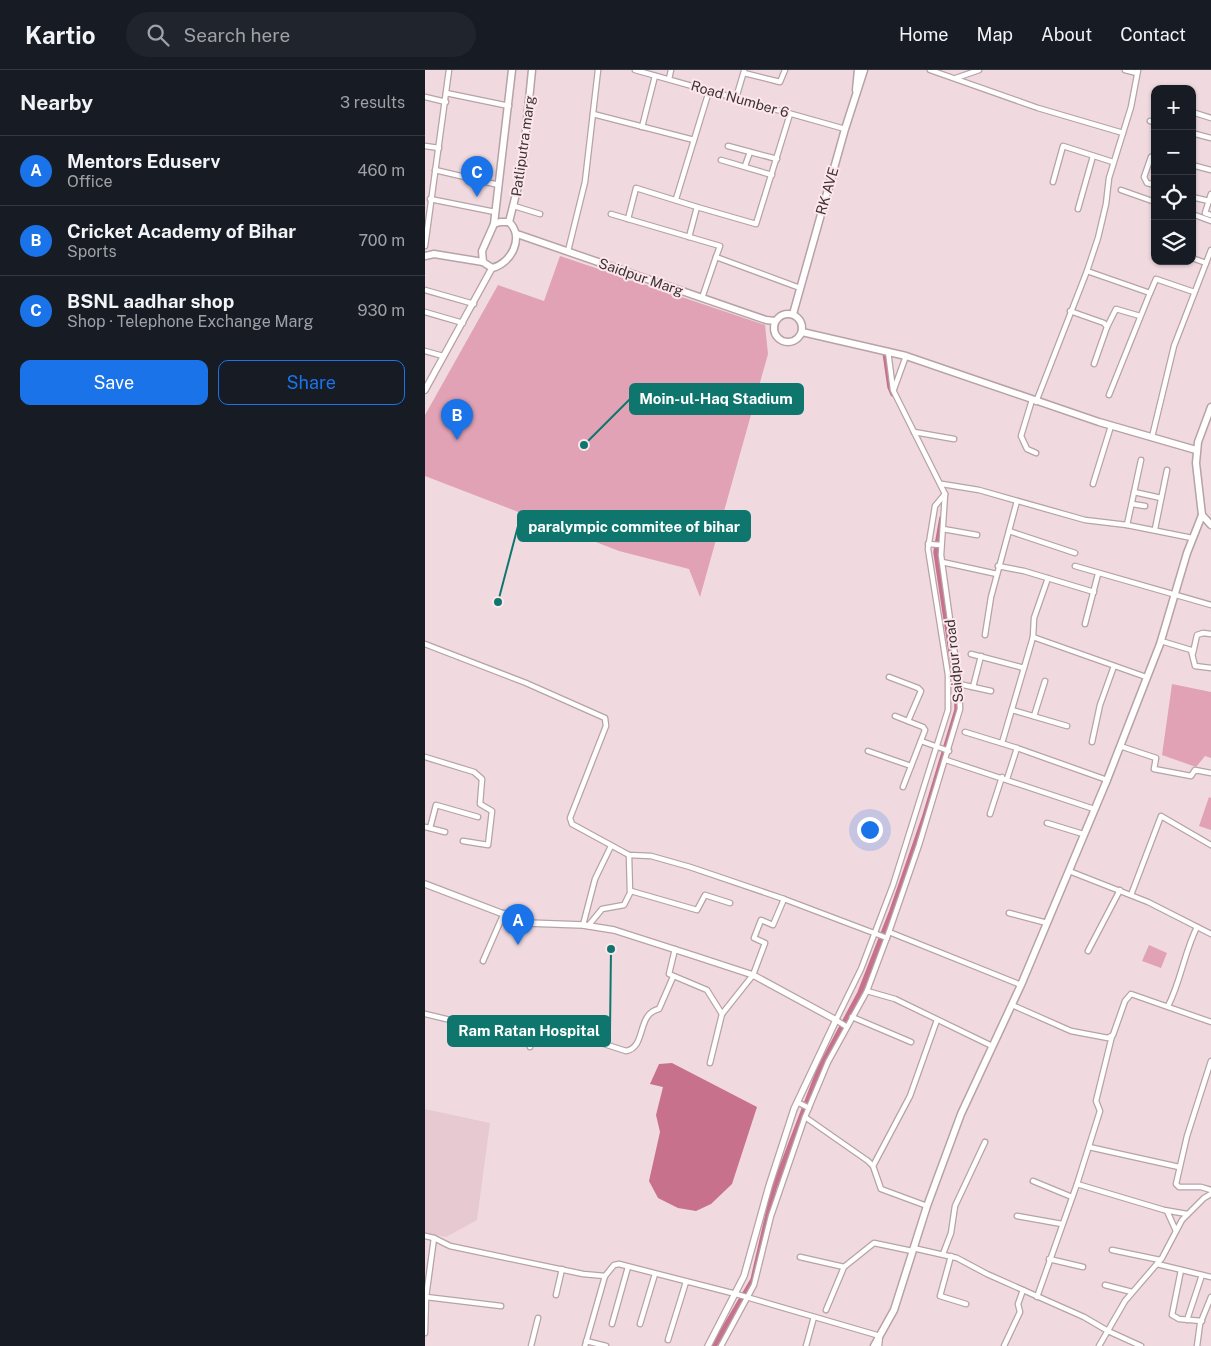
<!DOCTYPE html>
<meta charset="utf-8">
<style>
body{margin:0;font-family:"Public Sans",sans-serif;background:#20242c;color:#f1f3f6}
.controls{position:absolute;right:15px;top:15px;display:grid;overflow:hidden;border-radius:10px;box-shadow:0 1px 4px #0004}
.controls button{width:45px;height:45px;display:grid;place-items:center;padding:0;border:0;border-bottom:1px solid #363941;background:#171b24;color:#f1f3f6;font:25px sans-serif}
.you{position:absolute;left:444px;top:759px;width:18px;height:18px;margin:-12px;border:4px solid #fff;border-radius:50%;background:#1a73e8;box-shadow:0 0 0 8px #1a73e833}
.badge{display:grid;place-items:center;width:32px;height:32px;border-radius:50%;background:#1a73e8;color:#fff;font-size:16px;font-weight:700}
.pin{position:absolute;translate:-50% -41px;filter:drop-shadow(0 1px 2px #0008)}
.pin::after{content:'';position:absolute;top:26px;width:18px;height:15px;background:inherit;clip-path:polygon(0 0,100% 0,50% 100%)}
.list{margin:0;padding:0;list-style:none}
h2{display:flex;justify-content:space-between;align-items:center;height:65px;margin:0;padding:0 20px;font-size:21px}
h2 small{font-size:16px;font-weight:400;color:#9ea1a6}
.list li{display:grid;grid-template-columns:32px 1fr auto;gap:15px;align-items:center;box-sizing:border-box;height:70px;padding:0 20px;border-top:1px solid #363941}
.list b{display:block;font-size:19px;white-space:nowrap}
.list p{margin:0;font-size:16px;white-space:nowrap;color:#9ea1a6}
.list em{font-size:16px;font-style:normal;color:#9ea1a6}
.actions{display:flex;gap:10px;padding:15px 20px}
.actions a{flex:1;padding:11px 0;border:1px solid #1a73e8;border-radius:10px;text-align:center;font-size:18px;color:#1a73e8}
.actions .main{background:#1a73e8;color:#fff}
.icon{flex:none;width:28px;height:28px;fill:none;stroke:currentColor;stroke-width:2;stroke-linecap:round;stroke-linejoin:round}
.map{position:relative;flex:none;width:786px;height:1276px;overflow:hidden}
header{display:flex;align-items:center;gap:30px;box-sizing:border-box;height:70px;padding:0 25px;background:#171b24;border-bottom:1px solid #363941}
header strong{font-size:24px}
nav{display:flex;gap:28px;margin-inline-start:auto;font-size:18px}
.search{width:350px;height:45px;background:#20242c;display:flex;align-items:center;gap:12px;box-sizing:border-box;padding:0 18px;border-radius:28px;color:#9ea1a6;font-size:19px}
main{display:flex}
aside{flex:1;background:#171b24}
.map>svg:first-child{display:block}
.built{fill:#e7cad1}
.green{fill:#e0a2b4}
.water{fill:#c7718d}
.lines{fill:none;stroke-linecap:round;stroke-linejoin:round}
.canal{stroke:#c7718d;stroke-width:5.5}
.minor-casing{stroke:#b7a2a8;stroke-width:7}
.tertiary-casing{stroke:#b7a2a8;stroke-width:8}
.secondary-casing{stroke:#b7a2a8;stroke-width:9}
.minor{stroke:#fff;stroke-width:4.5}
.tertiary{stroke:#fff;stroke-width:5.5}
.secondary{stroke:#fff;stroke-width:6}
.labels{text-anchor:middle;stroke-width:4;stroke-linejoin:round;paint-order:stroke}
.street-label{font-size:14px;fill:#3b3335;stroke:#fde7ed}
.leader{fill:none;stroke:#0f766e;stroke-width:2}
.callout-dot{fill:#0f766e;stroke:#fde7ed;stroke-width:2}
.callout{fill:#0f766e;stroke:#0f766e;stroke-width:2}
.callout-label{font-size:15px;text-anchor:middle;font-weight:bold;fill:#fff}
</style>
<header>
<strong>Kartio</strong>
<div class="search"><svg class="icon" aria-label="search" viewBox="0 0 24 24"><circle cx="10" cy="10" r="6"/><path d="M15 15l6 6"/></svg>Search here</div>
<nav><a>Home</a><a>Map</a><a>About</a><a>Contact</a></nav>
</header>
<main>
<aside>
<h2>Nearby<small>3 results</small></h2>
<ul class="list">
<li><span class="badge">A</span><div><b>Mentors Eduserv</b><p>Office</p></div><em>460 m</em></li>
<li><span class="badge">B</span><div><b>Cricket Academy of Bihar</b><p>Sports</p></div><em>700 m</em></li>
<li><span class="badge">C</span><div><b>BSNL aadhar shop</b><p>Shop · Telephone Exchange Marg</p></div><em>930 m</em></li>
</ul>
<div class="actions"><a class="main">Save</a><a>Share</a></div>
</aside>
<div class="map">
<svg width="786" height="1276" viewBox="0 0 786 1276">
<rect width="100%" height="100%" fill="#f0dae0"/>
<path class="built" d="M0,1039L65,1053L52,1150L21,1167L0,1163Z"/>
<g class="green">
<path d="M135,186L340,255L343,284L275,527L264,499L194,481L0,406V345L73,215L119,231Z"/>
<path d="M747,614L786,622V688L780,686L771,697L737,685Z"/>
<path d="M784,727L786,728V760L774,756Z"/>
<path d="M724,875L742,883L736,898L717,891Z"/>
</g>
<path class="water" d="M247,993L332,1037L307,1114L286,1134L271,1141L253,1138L233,1128L224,1111L235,1062L231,1045L238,1017L225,1014L234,994Z"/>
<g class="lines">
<g class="canal">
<path d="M460,282L465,317L468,324"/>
<path d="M289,1276L328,1210L349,1118L395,998L435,923L467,841L499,749L532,640V621L511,482L517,448"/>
</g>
<defs>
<g id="minor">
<path d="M210,0L420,59"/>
<path d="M505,0L613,38L698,63"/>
<path d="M700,0L712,3"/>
<path d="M319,3L355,12L360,0"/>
<path d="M531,8L554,0"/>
<path d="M244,9L246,0"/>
<path d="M21,23L84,36"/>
<path d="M0,27L21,32"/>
<path d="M311,28L319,1"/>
<path d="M767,42L786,48"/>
<path d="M168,44L269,70L284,21"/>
<path d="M725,51L730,53"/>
<path d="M217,57L230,6"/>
<path d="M767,63L786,68"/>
<path d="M0,76L14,78"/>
<path d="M303,76L352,89"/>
<path d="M730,85L726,87L719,107L722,113L730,115"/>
<path d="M296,90L347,105"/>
<path d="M767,95L786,100"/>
<path d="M320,96L325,82"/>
<path d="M10,100L74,115"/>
<path d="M628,112L638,76L688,92"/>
<path d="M696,120L730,132"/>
<path d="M786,124L780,143L786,145"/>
<path d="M767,127L784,131"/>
<path d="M5,129L70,142"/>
<path d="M251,129L269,70"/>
<path d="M89,136L115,144"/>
<path d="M272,137L331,154L365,44"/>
<path d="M653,139L668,86"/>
<path d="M186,144L295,176L291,187L375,218"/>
<path d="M767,144L786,151"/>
<path d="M203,149L211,118L272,137L264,167"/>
<path d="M0,176L24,0"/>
<path d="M143,181L160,112L173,0"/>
<path d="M767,188L781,193"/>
<path d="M0,220L49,234"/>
<path d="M725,223L731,209L769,222"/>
<path d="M277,228L291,187"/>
<path d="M645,241L679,253L682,257L669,294"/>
<path d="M0,242L38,253"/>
<path d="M682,257L691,239L715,246"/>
<path d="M0,281L18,286"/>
<path d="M469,319L481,286"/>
<path d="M684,325L725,223L662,201L673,168L681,134L684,108L706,37L713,0"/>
<path d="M607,330L596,366L602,379L611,383"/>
<path d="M611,332L662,201"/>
<path d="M489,362L529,369"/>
<path d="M727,367L749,276L786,180"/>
<path d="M517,414L554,420L660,450L702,455L767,468"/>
<path d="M668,414L686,356"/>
<path d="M709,422L736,428"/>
<path d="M707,434L720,436"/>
<path d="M702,455L716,390"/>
<path d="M518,459L552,465"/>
<path d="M730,459L742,400"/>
<path d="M584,461L650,483"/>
<path d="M503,474L516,475"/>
<path d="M517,492L572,504"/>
<path d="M573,496L599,501L669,522"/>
<path d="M650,496L786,535"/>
<path d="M660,554L673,504"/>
<path d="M560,565L566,527L592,431"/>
<path d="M608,567L609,548L623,508"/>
<path d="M736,571L766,580L770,596L786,598"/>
<path d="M0,574L101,613L180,648L181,656L145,748L147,754L204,785L226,786L265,797L359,829L462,868"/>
<path d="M768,583L772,565L778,563L786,564"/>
<path d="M546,584L599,598L577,673"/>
<path d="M599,598L608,567L721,607"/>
<path d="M464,607L493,618L496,621L483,651"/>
<path d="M534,614L566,621"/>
<path d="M548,617L556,586"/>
<path d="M587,640L642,656"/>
<path d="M470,646L498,657L500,660L478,717"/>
<path d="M609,646L620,611"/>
<path d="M540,662L592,678L682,710"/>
<path d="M496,671L524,681"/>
<path d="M667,672L675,635L689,596"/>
<path d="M695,676L731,688L729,699L766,706L770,700L786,703"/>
<path d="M443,681L486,696"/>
<path d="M0,687L49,702L57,709L55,734L67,741L63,775L38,771"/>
<path d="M521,690L669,739"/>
<path d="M582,709L592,678"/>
<path d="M565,744L577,707"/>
<path d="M622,753L658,764"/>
<path d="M0,757L20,762"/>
<path d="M5,758L11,735L53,747"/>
<path d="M644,801L723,832L786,864"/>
<path d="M206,821L272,840L280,825L305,833"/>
<path d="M706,825L736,746L786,775"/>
<path d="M584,843L622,853"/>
<path d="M158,855L170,809L186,776"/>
<path d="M163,856L177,839L199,835L205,823L204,785"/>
<path d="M464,862L596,915"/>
<path d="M250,879L244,904L282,920L297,944"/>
<path d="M663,881L695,820"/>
<path d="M58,891L79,843"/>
<path d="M442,921L470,929L567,976"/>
<path d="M587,935L646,961L683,968L688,965L700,931L706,924L786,952"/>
<path d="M743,936C756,911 759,883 772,857"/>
<path d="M0,944L38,953"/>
<path d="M427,947L486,972"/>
<path d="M411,950L436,899L468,815L523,640V605L503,479L510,436L520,424"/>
<path d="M411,950L422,957"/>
<path d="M687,966L671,1031L675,1041L652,1114L739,1140L762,1144"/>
<path d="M105,977L110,954L114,953L201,981C222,977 211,944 234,939L248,907"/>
<path d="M786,991L762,1066L751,1114L754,1117H776L786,1120"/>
<path d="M285,993L297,944L328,905L340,873L329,868L336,850L348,855L359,829"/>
<path d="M372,1032L384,1038"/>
<path d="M380,1047L443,1091L448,1096L456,1119L502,1136"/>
<path d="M664,1077L754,1097"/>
<path d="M448,1096L485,1026L512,950"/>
<path d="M608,1111L647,1127"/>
<path d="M742,1141L751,1161"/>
<path d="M592,1146L637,1154"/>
<path d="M0,1166L9,1168L25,1176L158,1204L180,1206L189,1195L194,1194L311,1224L455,1266L454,1276"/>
<path d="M488,1178L532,1188L562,1204L659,1247L683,1261L716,1276"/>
<path d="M687,1180L735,1190"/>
<path d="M518,1184L526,1163L530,1136L560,1072"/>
<path d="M526,1186L515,1226L541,1234"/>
<path d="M375,1187L419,1197L449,1173L487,1181"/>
<path d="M624,1189L658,1197"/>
<path d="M732,1194L786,1207"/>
<path d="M756,1200L747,1245L754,1249L777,1251"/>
<path d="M680,1215L707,1222"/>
<path d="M131,1225L137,1199"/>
<path d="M1,1227L76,1236"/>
<path d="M612,1227L652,1114"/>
<path d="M401,1240L419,1197"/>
<path d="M762,1250L777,1205"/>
<path d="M187,1254L203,1197"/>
<path d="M215,1254L230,1204"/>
<path d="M0,1263L1,1227L9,1168"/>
<path d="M243,1270L261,1212"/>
<path d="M161,1271L181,1276"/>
<path d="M106,1276L113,1248"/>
<path d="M160,1276L180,1206"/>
<path d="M296,1276L329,1215L346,1146L380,1047L403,992L442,921L464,862L494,775L535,639L534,614L516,485L520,424L468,320L463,281"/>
<path d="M381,1276L389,1247"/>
<path d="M579,1276L595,1242L593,1234L598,1220"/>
<path d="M674,1276L700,1231L737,1188L757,1150L779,1128L786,1124"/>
<path d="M772,1276L775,1254L786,1227"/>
</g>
<g id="tertiary">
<path d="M0,320L67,198"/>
<path d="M0,814L102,853L158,855L189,860L270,886L328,905L411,950L369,1039L344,1116L319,1206L283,1276"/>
</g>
<g id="secondary">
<path d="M431,20L433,0"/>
<path d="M75,152H84C100,167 86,194 67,198L58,192L57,181L69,154Z"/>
<path d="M84,152L97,100L107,0"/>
<path d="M69,154L87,0"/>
<path d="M92,164L341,250L350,251"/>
<path d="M0,186L9,184L58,192"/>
<circle cx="363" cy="258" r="14"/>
<path d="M368,244L420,59L439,0"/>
<path d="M377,262L481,286L674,352L771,380"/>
<path d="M786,337L773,372L771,393L777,445L786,455"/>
<path d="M449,1276L469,1240L502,1136L536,1044L596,915L682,710L735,574L762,483L777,445"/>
</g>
</defs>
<use href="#minor" class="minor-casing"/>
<use href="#tertiary" class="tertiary-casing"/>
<use href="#secondary" class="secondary-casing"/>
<use href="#minor" class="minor"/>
<use href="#tertiary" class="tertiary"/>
<use href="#secondary" class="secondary"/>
</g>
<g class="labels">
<g class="street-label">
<text transform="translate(315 29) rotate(16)" y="5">Road Number 6</text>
<text transform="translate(98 76) rotate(-82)" y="5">Patliputra marg</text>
<text transform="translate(402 121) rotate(-74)" y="5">RK AVE</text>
<text transform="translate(216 207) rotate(19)" y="5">Saidpur Marg</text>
<text transform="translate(529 591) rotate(-96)" y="5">Saidpur road</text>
</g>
</g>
<path class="leader" d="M159 375L205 329M73 532L93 456M186 879L185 961"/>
<g class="callout-dot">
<circle cx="159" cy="375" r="5"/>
<circle cx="73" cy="532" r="5"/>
<circle cx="186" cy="879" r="5"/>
</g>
<g class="callout">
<rect x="205" y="314" width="173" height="30" rx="5"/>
<rect x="93" y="441" width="232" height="30" rx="5"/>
<rect x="23" y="946" width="162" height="30" rx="5"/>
</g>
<g class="callout-label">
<text x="291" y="334">Moin-ul-Haq Stadium</text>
<text x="209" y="462">paralympic commitee of bihar</text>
<text x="104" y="966">Ram Ratan Hospital</text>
</g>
</svg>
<div class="controls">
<button>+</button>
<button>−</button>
<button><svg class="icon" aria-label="locate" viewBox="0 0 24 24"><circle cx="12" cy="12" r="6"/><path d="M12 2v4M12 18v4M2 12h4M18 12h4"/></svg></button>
<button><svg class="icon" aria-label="layers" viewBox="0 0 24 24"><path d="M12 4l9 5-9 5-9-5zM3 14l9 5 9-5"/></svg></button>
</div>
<div class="you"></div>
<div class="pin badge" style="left:93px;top:875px">A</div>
<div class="pin badge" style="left:32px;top:370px">B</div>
<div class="pin badge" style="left:52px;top:127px">C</div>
</div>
</main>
